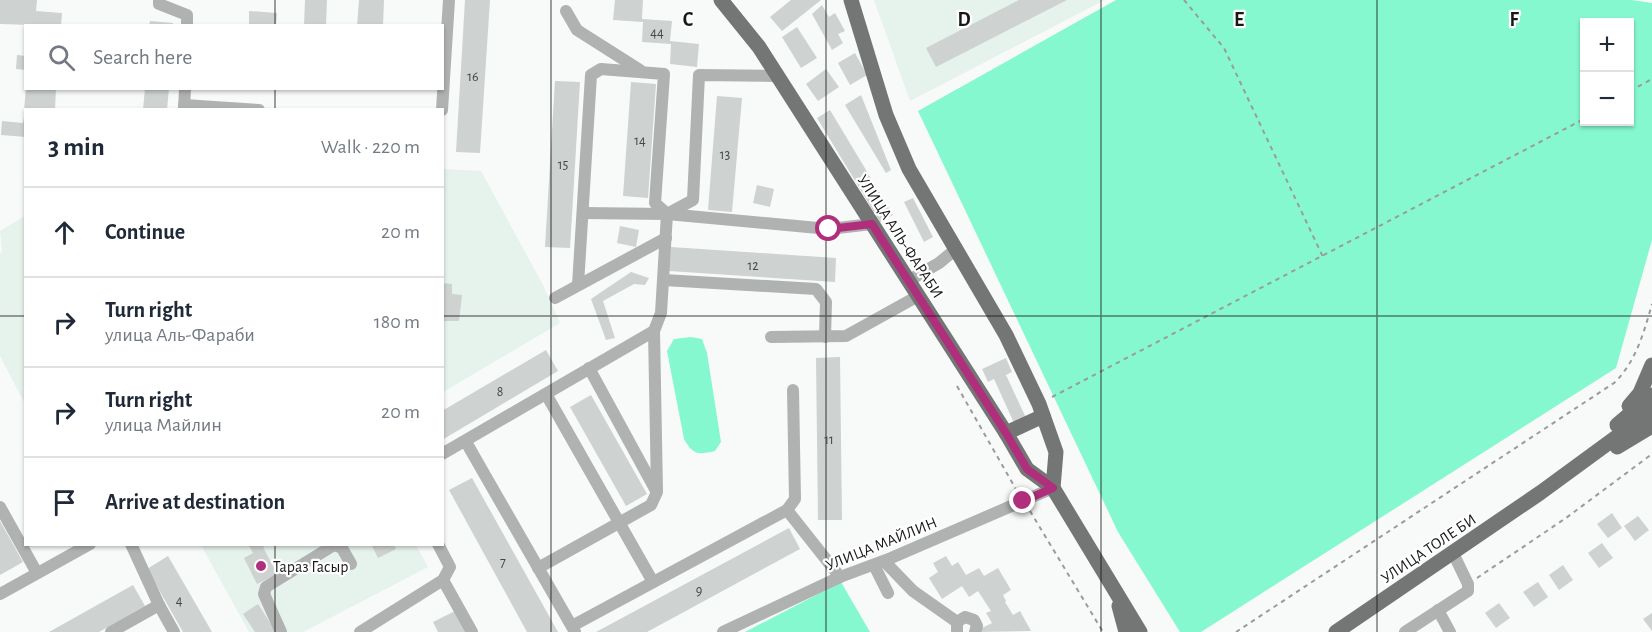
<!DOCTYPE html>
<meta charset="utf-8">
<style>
body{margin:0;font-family:"Alegreya Sans",sans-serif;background:#f2f2f3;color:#1f2937}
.controls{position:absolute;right:18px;top:18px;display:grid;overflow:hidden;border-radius:0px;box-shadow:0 2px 4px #0004}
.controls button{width:54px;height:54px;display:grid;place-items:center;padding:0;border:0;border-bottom:2px solid #e0e1e3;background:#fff;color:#1f2937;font:30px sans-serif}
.stop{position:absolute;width:18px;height:18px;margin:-14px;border:4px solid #af2f7c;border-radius:50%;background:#fff}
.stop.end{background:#af2f7c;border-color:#fff;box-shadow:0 2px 6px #0008}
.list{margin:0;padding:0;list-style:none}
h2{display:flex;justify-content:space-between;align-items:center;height:78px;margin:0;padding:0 24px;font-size:26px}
h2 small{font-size:20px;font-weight:400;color:#747a83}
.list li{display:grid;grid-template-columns:39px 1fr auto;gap:18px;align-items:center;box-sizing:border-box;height:90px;padding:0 24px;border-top:2px solid #e0e1e3}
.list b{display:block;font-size:22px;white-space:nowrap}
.list p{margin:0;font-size:20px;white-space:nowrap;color:#747a83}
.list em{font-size:20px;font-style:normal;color:#747a83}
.icon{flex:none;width:33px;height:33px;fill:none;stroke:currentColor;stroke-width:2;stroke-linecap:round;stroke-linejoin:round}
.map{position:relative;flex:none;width:1652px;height:632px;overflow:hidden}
.search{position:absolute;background:#fff;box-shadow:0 2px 4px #0004;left:24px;top:24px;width:420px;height:66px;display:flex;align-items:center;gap:15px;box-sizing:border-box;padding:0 21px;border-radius:0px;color:#747a83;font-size:22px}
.panel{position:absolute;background:#fff;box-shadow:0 2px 4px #0004;left:24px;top:108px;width:420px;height:438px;border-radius:0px}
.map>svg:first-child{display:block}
.built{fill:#e6f2ec}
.green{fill:#86f8cf;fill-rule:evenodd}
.building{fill:#ced2d0}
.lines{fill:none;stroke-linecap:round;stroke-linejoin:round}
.path{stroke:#9a9c9b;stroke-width:2;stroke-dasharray:4.5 4.5;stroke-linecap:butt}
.minor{stroke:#b0b1b1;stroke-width:12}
.major{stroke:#737675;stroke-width:15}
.route{stroke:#af2f7c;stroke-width:8}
.grid{fill:none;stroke:#171817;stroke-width:1.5;stroke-opacity:0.55}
.poi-dot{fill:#af2f7c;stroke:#fff;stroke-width:2}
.labels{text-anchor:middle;stroke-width:4.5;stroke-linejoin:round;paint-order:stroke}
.number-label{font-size:14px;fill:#454645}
.street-label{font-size:16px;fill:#171817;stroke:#fff}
.poi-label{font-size:16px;fill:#171817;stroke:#fff;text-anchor:start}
.grid-label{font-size:20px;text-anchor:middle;font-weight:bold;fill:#171817;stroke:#fff;stroke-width:4.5;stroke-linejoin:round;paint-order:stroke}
</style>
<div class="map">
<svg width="1652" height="632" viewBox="0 0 1652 632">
<rect width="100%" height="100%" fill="#f7faf9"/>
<g class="built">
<path d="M874,0H1105L910,101Z"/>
<path d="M442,169L481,171L543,285L560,323L443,392Z"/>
<path d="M25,216V404L0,356V254L2,251L0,231Z"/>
<path d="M201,545H416L428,567L303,632H249Z"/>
</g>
<g class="green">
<path d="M1116,0H1632L1652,3V240L1616,368L1201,632H1180L1118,532L918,111ZM1584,22H1630V122H1584Z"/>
<path d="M691,337L702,339L707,353L721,442L715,451C698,455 693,455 684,439L667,351L674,339Z"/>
<path d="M841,582L870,632H745Z"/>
</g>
<g class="building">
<path d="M0,0H37L36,11L62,13L61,26L0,24Z"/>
<path d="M305,0H327L326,26H304Z"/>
<path d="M359,0H384L383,26H357Z"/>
<path d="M465,0H490L480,153L456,152Z"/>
<path d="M615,0H643L642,19L672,21L670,41L699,44L697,67L670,64L671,44L642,42L643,22L613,20Z"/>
<path d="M791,0H821L782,31L770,17Z"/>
<path d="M1019,0H1067L936,67L926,48Z"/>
<path d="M822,5L829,17L835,13L845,31L838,34L843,43L832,50L812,14Z"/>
<path d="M249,11L277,13L276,26H249Z"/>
<path d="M150,21L173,23V26H149Z"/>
<path d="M797,27L817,58L801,68L782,37Z"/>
<path d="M855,53L867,75L850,85L838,63Z"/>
<path d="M17,55L26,56V70L16,69Z"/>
<path d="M826,69L839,87L818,101L806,84Z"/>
<path d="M555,81L580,82L570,248L545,247Z"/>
<path d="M631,82L656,84L648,198L623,196Z"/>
<path d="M26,88H56L55,110H24Z"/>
<path d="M145,88H169L167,110H143Z"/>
<path d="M861,95L891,170L886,173L845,105Z"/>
<path d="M717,96L742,98L732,212L708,210Z"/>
<path d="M830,110L893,215L880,222L817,118Z"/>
<path d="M24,117H26V137L1,135L2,121L23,123Z"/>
<path d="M757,185L774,189L770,207L753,203Z"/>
<path d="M913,198L933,237L924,242L904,202Z"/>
<path d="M620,226L639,230L636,247L617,243Z"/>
<path d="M671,247L836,258L835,282L669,271Z"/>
<path d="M631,272L649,278L645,285L634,284L603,301L615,338L606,340L591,299Z"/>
<path d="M442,283L452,284V294L462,295L459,321H442Z"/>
<path d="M546,350L558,371L442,440V411Z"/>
<path d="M840,357L842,520H818L816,358Z"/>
<path d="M1006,358L1012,372L1006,375L1026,418L1014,423L994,379L988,382L982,369Z"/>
<path d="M591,395L647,494L626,506L570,407Z"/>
<path d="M472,478L558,632H527L449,490Z"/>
<path d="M1612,513L1622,528L1608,538L1597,524Z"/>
<path d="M1638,516L1649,530L1635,541L1624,526Z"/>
<path d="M0,521L23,562L0,575Z"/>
<path d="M789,528L800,549L647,632H596Z"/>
<path d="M1602,543L1613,558L1599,568L1588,553Z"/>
<path d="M248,544H268L263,547L277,574L257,584L244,558L253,553Z"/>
<path d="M371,544H394L396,549L378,558Z"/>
<path d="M168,556L212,632H183L147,569Z"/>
<path d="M946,556L952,566L958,562L966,575L979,568L984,576L998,568L1011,590L1003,595L1006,601L1005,602L1013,615L1020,611L1031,631L979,632L978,630L992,623L986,613L991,611L978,591L969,597L962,586L942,599L929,578L938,572L933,563Z"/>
<path d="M1563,565L1573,580L1559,590L1549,575Z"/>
<path d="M1538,582L1548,597L1534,607L1523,592Z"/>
<path d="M133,585L145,606L99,632H49Z"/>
<path d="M1499,603L1510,618L1496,628L1485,613Z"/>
<path d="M258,604L276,632H255L243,614Z"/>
<path d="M455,611L466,632H438L433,622Z"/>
<path d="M1652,613V631L1643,619Z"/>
</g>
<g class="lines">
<g class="path">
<path d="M1184,0L1224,48L1323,257"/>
<path d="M1630,91L1652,79"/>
<path d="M957,386L1017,491"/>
<path d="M1052,397L1584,119"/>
<path d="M1030,511L1103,632"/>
<path d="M1477,578L1566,518L1652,454"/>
<path d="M1236,632L1614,383C1636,362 1644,332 1652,304"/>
</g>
<g class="minor">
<path d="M159,0V4L187,15V26"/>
<path d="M566,11L577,30L640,70"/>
<path d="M184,105L259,110"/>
<path d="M184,110L185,88"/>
<path d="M442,110L449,0"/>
<path d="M583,213L667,214L829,229L872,224"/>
<path d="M664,280L816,289L826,302L825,337"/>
<path d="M908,281L939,263L956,249"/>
<path d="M578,285L591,75L601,69L664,74L655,203L667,214"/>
<path d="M555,298L666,238"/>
<path d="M771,337L846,336L918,296"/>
<path d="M589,368L655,489"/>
<path d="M546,394L653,582"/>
<path d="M466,442L575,632"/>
<path d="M442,454L654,331L661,313L667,214L693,200L699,75L777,76"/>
<path d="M0,507L37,573"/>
<path d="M787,510L840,577"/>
<path d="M131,544L159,605L174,632"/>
<path d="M884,561L913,591L957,622"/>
<path d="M874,565L888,593"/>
<path d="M538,568L651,505L657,492L654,331"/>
<path d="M443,580L472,632"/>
<path d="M0,594L90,544"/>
<path d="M1438,610L1450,632"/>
<path d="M572,626L787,510L795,499L793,390"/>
<path d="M111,632L159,605"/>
<path d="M281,632L264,594L266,587L334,545L342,548L351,564"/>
<path d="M360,632L443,580L450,567L438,544"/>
<path d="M723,632L840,577L891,558L1053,488"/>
<path d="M957,632V622L965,617L974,620L977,626L975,632"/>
<path d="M1405,632L1468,591V584L1453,553"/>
</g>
<g class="major">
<path d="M721,0L759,47L1006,433L1027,469L1053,488L1140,632"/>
<path d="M851,0L886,115L909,169L1006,335L1039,404L1056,452L1053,488"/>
<path d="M1629,406L1640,393L1652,365"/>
<path d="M1617,425L1652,395"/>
<path d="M1006,433L1043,416"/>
<path d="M1617,447L1652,426"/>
<path d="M1119,606L1126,632"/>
<path d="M1336,632L1540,493L1652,411"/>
</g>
</g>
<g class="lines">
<path class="route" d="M829,229L872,224L1006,433L1027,469L1053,488L1023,501"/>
</g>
<path class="grid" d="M275,0V26M551,0V632M826,0V632M1101,0V632M1377,0V632M275,88V110M0,316H26M442,316H1652M275,544V632"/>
<circle class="poi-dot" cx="261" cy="566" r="6"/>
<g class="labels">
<g class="number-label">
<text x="657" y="37">44</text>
<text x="473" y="81">16</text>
<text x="640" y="145">14</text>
<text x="725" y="159">13</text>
<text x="563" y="169">15</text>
<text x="753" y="270">12</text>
<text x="500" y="396">8</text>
<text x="829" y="444">11</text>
<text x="503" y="566">7</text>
<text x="699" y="595">9</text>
<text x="179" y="605">4</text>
</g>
<g class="street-label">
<text transform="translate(901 236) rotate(57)" y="6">УЛИЦА АЛЬ-ФАРАБИ</text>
<text transform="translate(881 543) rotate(-22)" y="6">УЛИЦА МАЙЛИН</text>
<text transform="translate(1428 548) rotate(-34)" y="6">УЛИЦА ТОЛЕ БИ</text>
</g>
<g class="poi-label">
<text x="273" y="572">Тараз Гасыр</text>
</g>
</g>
<g class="grid-label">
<text x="688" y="26">C</text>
<text x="964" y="26">D</text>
<text x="1239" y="26">E</text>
<text x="1514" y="26">F</text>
</g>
</svg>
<div class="controls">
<button>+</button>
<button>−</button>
</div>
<div class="stop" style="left:829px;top:229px"></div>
<div class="stop end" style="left:1023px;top:501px"></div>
<div class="search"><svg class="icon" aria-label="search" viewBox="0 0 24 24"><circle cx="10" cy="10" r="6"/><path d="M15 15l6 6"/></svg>Search here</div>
<section class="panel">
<h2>3 min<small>Walk · 220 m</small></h2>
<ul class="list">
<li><svg class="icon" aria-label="ahead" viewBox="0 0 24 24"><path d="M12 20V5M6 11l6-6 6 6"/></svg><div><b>Continue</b></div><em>20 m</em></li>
<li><svg class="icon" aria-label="right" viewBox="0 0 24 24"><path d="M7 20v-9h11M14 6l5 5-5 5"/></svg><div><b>Turn right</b><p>улица Аль-Фараби</p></div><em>180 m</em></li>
<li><svg class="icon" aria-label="right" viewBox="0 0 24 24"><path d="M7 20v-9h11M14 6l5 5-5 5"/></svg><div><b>Turn right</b><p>улица Майлин</p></div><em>20 m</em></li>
<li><svg class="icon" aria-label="arrive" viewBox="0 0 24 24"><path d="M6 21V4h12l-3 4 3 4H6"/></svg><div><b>Arrive at destination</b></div></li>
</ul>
</section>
</div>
